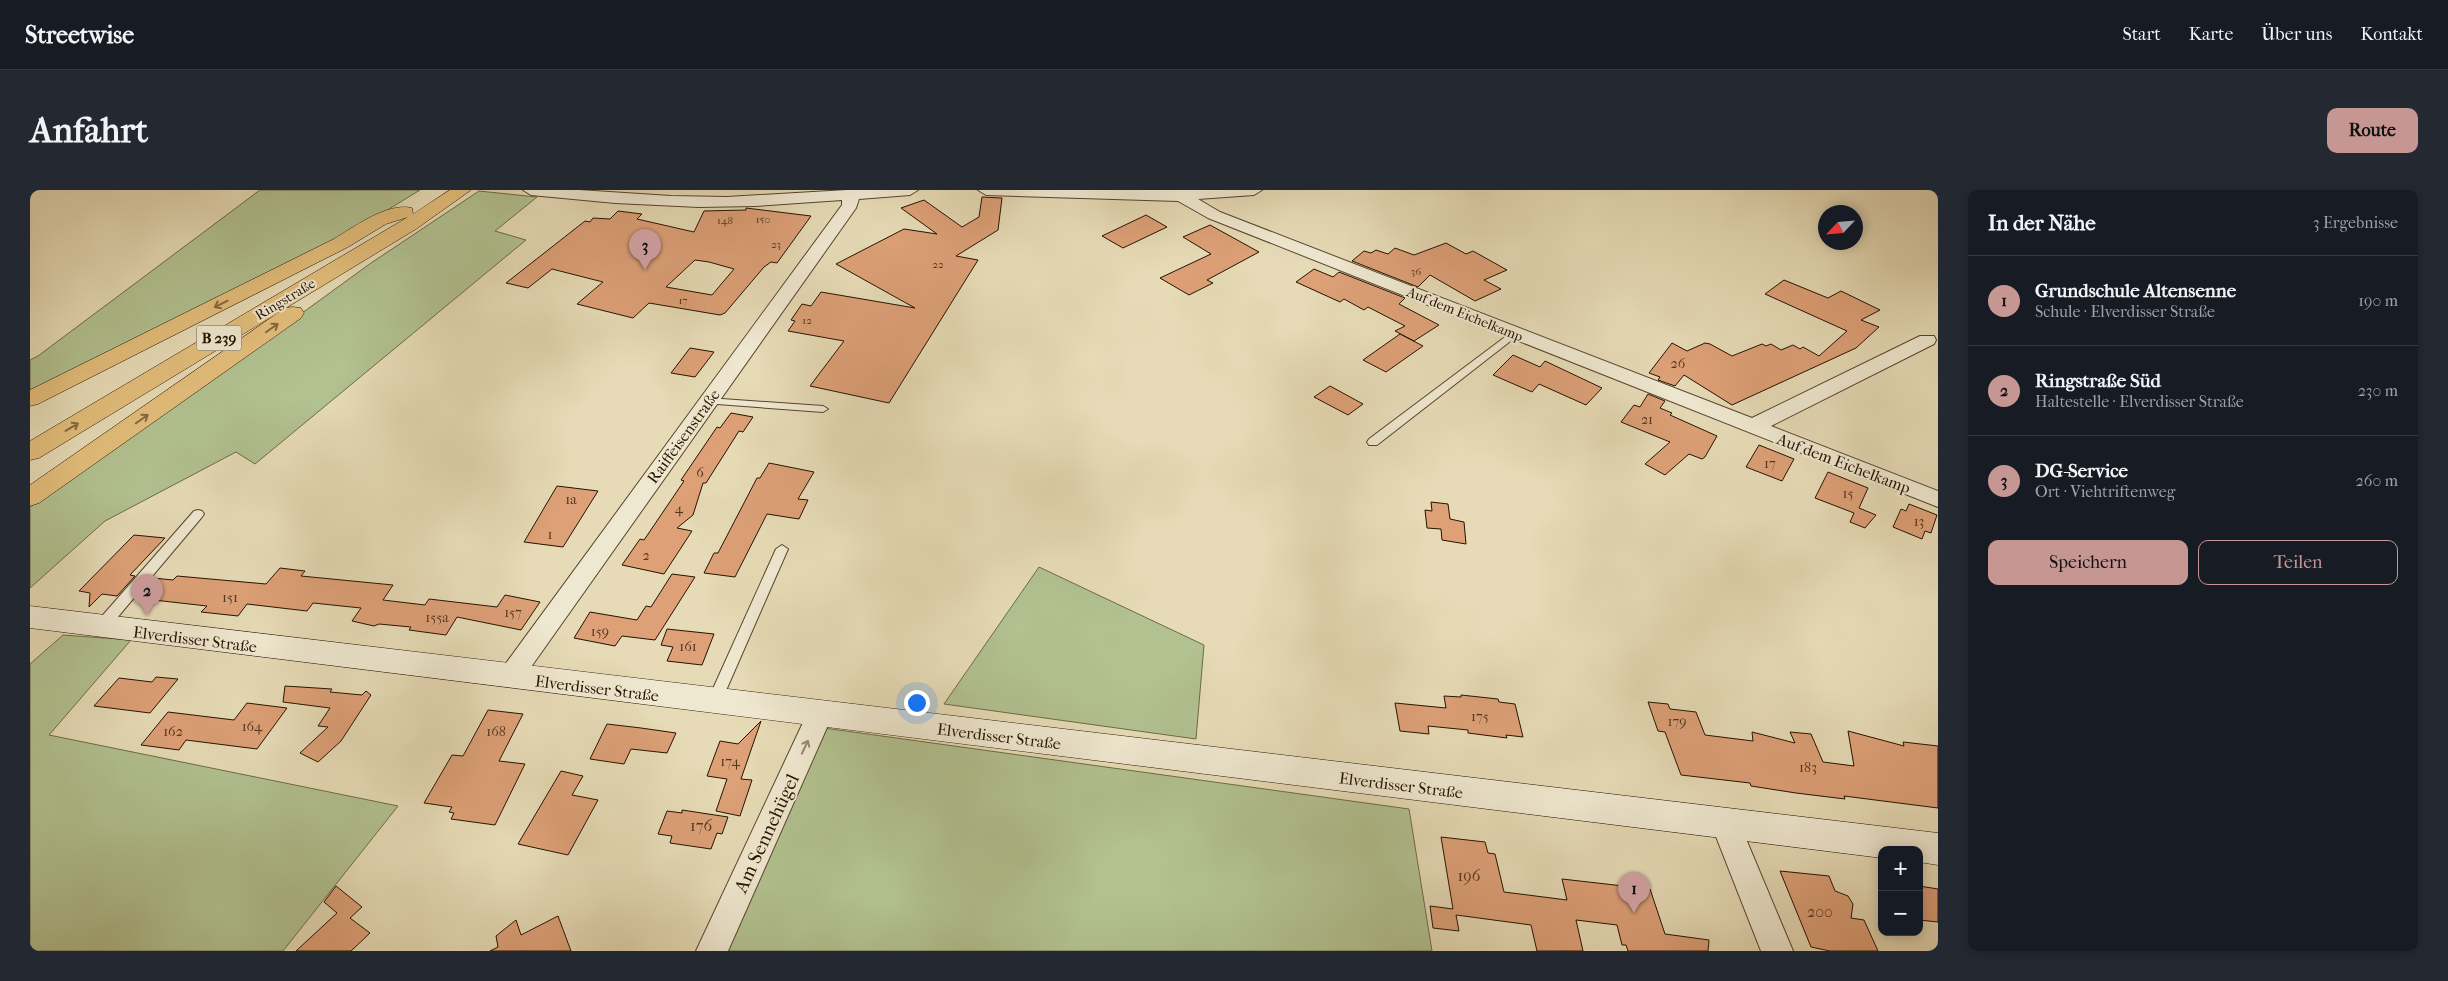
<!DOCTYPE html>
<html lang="de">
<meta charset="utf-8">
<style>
body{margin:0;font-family:"IM FELL French Canon",serif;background:#242831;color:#f1f3f6}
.controls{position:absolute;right:15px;bottom:15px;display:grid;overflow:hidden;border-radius:10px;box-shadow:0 2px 12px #0003}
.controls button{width:45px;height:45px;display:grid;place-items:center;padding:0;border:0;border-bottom:1px solid #363941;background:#171b24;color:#f1f3f6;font:25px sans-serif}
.compass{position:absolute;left:1788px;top:15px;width:45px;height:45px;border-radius:50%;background:#171b24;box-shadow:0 2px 12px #0003;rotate:244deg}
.you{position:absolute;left:886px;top:512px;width:18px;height:18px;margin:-12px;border:4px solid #fff;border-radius:50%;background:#1a73e8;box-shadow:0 0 0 8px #1a73e833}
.badge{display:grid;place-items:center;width:32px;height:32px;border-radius:50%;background:#c59692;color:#111;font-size:16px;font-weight:700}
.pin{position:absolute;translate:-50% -41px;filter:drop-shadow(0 1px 2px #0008)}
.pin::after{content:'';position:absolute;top:26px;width:18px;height:15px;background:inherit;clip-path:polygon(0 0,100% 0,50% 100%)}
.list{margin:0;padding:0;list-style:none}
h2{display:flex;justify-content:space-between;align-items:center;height:65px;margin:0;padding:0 20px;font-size:21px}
h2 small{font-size:16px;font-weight:400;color:#9ea1a6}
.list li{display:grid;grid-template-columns:32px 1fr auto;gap:15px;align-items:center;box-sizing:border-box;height:90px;padding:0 20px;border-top:1px solid #363941}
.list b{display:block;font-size:19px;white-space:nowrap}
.list p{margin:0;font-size:16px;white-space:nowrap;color:#9ea1a6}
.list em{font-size:16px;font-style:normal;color:#9ea1a6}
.actions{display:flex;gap:10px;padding:15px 20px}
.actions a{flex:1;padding:11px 0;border:1px solid #c59692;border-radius:10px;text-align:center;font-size:18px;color:#c59692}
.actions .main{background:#c59692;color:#111}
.map{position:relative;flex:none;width:1908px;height:761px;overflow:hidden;border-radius:10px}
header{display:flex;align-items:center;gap:30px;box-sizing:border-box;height:70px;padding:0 25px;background:#171b24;border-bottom:1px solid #363941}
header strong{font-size:24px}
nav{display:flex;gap:28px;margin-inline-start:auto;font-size:18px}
.intro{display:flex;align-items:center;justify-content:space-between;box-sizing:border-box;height:120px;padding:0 30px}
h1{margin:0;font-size:35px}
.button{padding:12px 22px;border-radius:10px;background:#c59692;color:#111;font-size:18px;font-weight:700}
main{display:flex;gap:30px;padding:0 30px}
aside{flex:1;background:#171b24;border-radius:10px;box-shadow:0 2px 12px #0003}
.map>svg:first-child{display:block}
.green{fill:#b2c190;stroke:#6c6a48}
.building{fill:#dda077;stroke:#261200;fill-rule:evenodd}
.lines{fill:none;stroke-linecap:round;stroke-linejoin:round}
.service-casing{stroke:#56442e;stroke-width:2}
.minor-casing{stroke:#56442e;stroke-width:2}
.secondary-casing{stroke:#261200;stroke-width:1}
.trunk-casing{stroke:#261200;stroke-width:1}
.service{fill:#efe8d0;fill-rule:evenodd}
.minor{fill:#efe8d0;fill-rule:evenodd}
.secondary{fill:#efe8d0;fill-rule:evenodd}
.trunk{fill:#e3be7b;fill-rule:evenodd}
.oneway{stroke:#84683e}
.oneway2{stroke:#958872}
.labels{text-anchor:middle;stroke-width:4;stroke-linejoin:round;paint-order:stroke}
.far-number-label{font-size:11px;fill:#54361e}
.far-street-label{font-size:14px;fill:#261200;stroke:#efe8d0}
.number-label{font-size:14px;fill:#54361e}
.shield{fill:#efe8d0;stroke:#62523e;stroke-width:1}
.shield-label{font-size:15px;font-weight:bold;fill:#261200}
.street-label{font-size:16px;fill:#261200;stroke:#efe8d0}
.near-number-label{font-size:16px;fill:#54361e}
.near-street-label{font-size:19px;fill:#261200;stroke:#efe8d0}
</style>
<header>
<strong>Streetwise</strong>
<nav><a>Start</a><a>Karte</a><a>Über uns</a><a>Kontakt</a></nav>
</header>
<div class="intro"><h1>Anfahrt</h1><a class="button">Route</a></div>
<main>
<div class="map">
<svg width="1908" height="761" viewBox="0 0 1908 761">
<rect width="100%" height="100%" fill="#e6dbb6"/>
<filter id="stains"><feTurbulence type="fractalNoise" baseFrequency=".004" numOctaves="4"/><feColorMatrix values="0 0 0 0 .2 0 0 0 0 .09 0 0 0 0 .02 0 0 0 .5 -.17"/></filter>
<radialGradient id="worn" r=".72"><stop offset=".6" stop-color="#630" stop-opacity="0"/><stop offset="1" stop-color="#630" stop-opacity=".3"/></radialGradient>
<g class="green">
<path d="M230,0H390L328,38L0,202V170L8,166Z"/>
<path d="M449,1L507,7L465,41L496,50L225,274L206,262L75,331L0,398V317L173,195L341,73Z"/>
<path d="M1009,377L1174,455L1166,549L914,514Z"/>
<path d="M33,445L101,450L19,545L368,616L253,761H0V474Z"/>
<path d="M794,538L1379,619L1402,761H693Z"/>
</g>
<g class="building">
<path d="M952,7L972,8L968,40L926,66L948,70L859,213L780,196L814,151L758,141L765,131L761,130L772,114L781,116L791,102L885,118L806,74L874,39L907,44L871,18L894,10L932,37L949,27Z"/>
<path d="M716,18L781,26L747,73L741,72L734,77L695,123L690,125L619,113L603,128L547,114L573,92L522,79L498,98L476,93L555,31L560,32L563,28L580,29L588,21L612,24L607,29L664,42L674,21L716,20ZM665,70L679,72L704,79L682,105L636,97Z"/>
<path d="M1116,25L1137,37L1093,58L1072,46Z"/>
<path d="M1180,35L1229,62L1177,90L1183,93L1159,105L1130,88L1181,64L1153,47Z"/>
<path d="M1416,53L1436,64L1443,61L1477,80L1454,90L1471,99L1445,111L1400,85L1388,97L1322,71L1334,61L1341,63L1346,60L1358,64L1365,58L1384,65Z"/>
<path d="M1284,79L1303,87L1309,82L1375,108L1369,114L1409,135L1384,151L1365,141L1375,136L1338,117L1334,120L1314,109L1310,112L1266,92Z"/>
<path d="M1754,90L1798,108L1811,101L1850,120L1831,130L1849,137L1826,158L1702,215L1654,185L1645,196L1628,190L1630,187L1619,183L1642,153L1657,161L1675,153L1680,154L1702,166L1732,154L1736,156L1741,154L1751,160L1763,155L1770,159L1773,157L1789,166L1817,141L1735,104Z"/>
<path d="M1370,144L1393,156L1356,182L1333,170Z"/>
<path d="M660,158L684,162L665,187L641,183Z"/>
<path d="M1483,165L1510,177L1515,171L1572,198L1556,215L1509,194L1502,202L1463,185Z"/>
<path d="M1300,196L1333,214L1318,225L1284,207Z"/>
<path d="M1618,204L1635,211L1630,218L1642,223L1640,225L1687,246L1675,267L1672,269L1659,264L1635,285L1615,274L1640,252L1591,232L1604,215L1610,217Z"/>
<path d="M701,223L723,227L713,242L709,241L676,293H673L663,325L647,338L662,341L634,384L592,375L610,349L614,350L654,291L651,290L687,237L690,238Z"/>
<path d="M1729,255L1764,269L1752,291L1716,277Z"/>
<path d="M739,273L784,282L768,309L778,310L769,329L737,324L705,387L674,383L684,363H688L727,288H730Z"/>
<path d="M1798,282L1838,298L1829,318L1846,325L1835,338L1820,332L1824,323L1785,308Z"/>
<path d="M527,296L568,301L533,357L494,352Z"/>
<path d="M1401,312L1418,314L1420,329L1434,332L1436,354L1412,350L1411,339L1397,338L1395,320L1402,321Z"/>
<path d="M1879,314L1907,325L1901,343L1895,341L1892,349L1863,337L1871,319L1876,321Z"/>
<path d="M104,345L135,348L100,385L105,386L87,406L72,404L59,417L60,403L49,401Z"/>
<path d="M250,378L275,381L271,386L363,395L353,410L395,415L399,409L467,417L475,405L510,412L491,440L427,427L416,445L379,440L381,437L349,434L344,436L322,431L331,418L283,413L277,421L217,414L208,426L171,422L177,416L106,408L123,388L143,390L147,386L236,394Z"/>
<path d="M642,384L665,387L625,450L592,446L585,456L544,448L560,422L607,430L616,416L621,417Z"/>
<path d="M637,439L684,444L672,475L637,471L643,457L631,455Z"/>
<path d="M126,487L148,489L120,523L64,516L89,488L122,492Z"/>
<path d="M255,496L302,499L300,502L332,505L336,501L341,505L311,551L288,572L270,563L298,537L288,536L300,518L253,512Z"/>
<path d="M1431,505L1468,509L1469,512L1485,514L1493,547L1476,545L1477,548L1438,543V540L1398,536L1399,544L1370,541L1365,513L1416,518L1414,506L1431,507Z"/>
<path d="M1618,512L1638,514L1640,519L1666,522L1675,545L1723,551L1722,542L1765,553L1760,542L1781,544L1793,572L1824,576L1818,541L1874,556L1873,552L1908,556V618L1814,606L1815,609L1766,603L1721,596L1720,593L1651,585L1635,542L1628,541Z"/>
<path d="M217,513L257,518L227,559L156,550L149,560L111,555L138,522L204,530Z"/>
<path d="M458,520L493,524L469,571L495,574L465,635L421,629L424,623L419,622L422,617L394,613L422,565L433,566Z"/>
<path d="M731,531L711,589L722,590L710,626L686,621L697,589L677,586L690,551L708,554Z"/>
<path d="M577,534L611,538L646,543L637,563L601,559L594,574L560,569Z"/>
<path d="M531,581L553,586L542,605L568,610L538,665L488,654Z"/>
<path d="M652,620L698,627L692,644L687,643L681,659L640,653L642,646L628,644L637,621L652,623Z"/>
<path d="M1411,647L1455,652L1458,663L1465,664L1474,702L1537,710L1532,689L1620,699L1635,744L1679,750L1678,761H1598L1596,755H1592L1587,735L1546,730L1553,761H1507L1501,735L1426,725L1429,741L1403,738L1400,716L1423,719Z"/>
<path d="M1750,681L1799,686L1805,701L1818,706L1823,714L1821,728L1834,730L1848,761H1800L1781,757Z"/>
<path d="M306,696L332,717L320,728L340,743L321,761H266L307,723L294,712Z"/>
<path d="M1889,696L1908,699V732L1889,730Z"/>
<path d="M528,726L541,761H460L468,757L466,746L486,730L491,745Z"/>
</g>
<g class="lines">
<defs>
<g id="service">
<path d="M1483,141L1487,142V146L1347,255H1339L1337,252L1339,249Z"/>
<path d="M678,208L793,216L798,219L793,222L674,213V209Z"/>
<path d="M168,320L172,321L174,324L172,327L76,441H66L64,437L66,433L164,321Z"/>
<path d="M752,355L758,359L691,512L689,516L684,518L679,516L677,512L746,359Z"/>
</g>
<g id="minor">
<path d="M493,0H549L641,6L697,7L817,0H888L880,5L829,9L826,18L489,494L480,497L471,494L467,487L471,480L812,15V10L725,16L669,17L585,13L501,5Z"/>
<path d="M948,0H1232L1224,5L1168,9L1190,22L1722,228L1890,146H1904L1906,150L1904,154L1741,236L1908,301V317L1178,28L1148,11L956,5Z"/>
<path d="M790,513L799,516L803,524L698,761H666L777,524L781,516Z"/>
<path d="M1696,621L1706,625L1763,761H1731L1681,634L1686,625Z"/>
</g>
<path id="secondary" d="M0,416L1908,643V675L1889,672V660H1852V668L0,438Z"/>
<g id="trunk">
<path d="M420,0H441L386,39L9,268L0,270V251L378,27L356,34L318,57L8,214L0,216V200L304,49C324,37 358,12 382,18L383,24Z"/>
<path d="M263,117L271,118L274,123L271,128L9,313L0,316V295L255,118Z"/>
</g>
</defs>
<use href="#service" class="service-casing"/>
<use href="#minor" class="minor-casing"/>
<use href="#secondary" class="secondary-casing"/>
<use href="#trunk" class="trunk-casing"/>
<use href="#service" class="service"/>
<use href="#minor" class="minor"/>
<use href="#secondary" class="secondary"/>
<use href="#trunk" class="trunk"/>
</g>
<defs><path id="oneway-shaft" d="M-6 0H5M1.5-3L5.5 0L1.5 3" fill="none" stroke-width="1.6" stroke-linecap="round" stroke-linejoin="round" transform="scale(1.25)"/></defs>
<g class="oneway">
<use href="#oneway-shaft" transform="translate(191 114) rotate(153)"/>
<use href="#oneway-shaft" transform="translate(242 138) rotate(-35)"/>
<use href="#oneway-shaft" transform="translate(112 229) rotate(-35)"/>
<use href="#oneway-shaft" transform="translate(42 237) rotate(-31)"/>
</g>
<use class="oneway2" href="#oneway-shaft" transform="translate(775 557) rotate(-65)"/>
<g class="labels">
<g class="far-number-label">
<text x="733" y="33">150</text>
<text x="695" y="34">148</text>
<text x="746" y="58">23</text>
<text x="908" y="78">22</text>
<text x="1386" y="85">36</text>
<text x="653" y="114">17</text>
<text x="777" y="134">12</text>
</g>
<g class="far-street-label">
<text transform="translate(255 109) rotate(-31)" y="5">Ringstraße</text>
<text transform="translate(1435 124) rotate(22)" y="5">Auf dem Eichelkamp</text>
</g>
<g class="number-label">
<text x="1648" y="178">26</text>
<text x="1617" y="234">21</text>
<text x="1740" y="278">17</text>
<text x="670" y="287">6</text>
<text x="1818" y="308">15</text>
<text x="541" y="314">1a</text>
<text x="649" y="323">4</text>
<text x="1889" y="336">13</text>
<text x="520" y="349">1</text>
<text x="616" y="370">2</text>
<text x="200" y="412">151</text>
<text x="483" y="427">157</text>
<text x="407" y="432">155a</text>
<text x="570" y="446">159</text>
<text x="658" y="461">161</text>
<text x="1450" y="531">175</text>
<text x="1647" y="536">179</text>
<text x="222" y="541">164</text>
<text x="143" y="546">162</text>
<text x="466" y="546">168</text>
<text x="700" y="576">174</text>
<text x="1778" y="582">183</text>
</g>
<rect class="shield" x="166.5" y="135.5" width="45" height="25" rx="4"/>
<g class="shield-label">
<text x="189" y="153">B 239</text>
</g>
<g class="street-label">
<text transform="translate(653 246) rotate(-54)" y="6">Raiffeisenstraße</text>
<text transform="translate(1814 273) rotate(21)" y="6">Auf dem Eichelkamp</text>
<text transform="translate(165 449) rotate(7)" y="6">Elverdisser Straße</text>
<text transform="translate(567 498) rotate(7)" y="6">Elverdisser Straße</text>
<text transform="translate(969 546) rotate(7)" y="6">Elverdisser Straße</text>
<text transform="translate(1371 595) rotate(7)" y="6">Elverdisser Straße</text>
</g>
<g class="near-number-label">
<text x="671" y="641">176</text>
<text x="1439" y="691">196</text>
<text x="1790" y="727">200</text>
</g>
<g class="near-street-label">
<text transform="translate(736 643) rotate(-65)" y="7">Am Sennehügel</text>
</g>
</g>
<rect width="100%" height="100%" filter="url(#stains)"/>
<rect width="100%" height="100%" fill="url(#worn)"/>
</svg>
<div class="controls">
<button>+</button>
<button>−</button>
</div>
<svg class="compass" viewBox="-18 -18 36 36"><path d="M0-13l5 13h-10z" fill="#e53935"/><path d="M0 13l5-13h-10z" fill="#9ea1a6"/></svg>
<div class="you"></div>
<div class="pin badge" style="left:1604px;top:723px">1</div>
<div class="pin badge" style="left:117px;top:425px">2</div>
<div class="pin badge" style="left:615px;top:80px">3</div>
</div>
<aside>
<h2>In der Nähe<small>3 Ergebnisse</small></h2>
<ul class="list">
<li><span class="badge">1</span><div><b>Grundschule Altensenne</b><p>Schule · Elverdisser Straße</p></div><em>190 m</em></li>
<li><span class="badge">2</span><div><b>Ringstraße Süd</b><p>Haltestelle · Elverdisser Straße</p></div><em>230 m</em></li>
<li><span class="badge">3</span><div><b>DG-Service</b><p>Ort · Viehtriftenweg</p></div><em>260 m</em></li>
</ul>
<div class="actions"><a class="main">Speichern</a><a>Teilen</a></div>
</aside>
</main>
